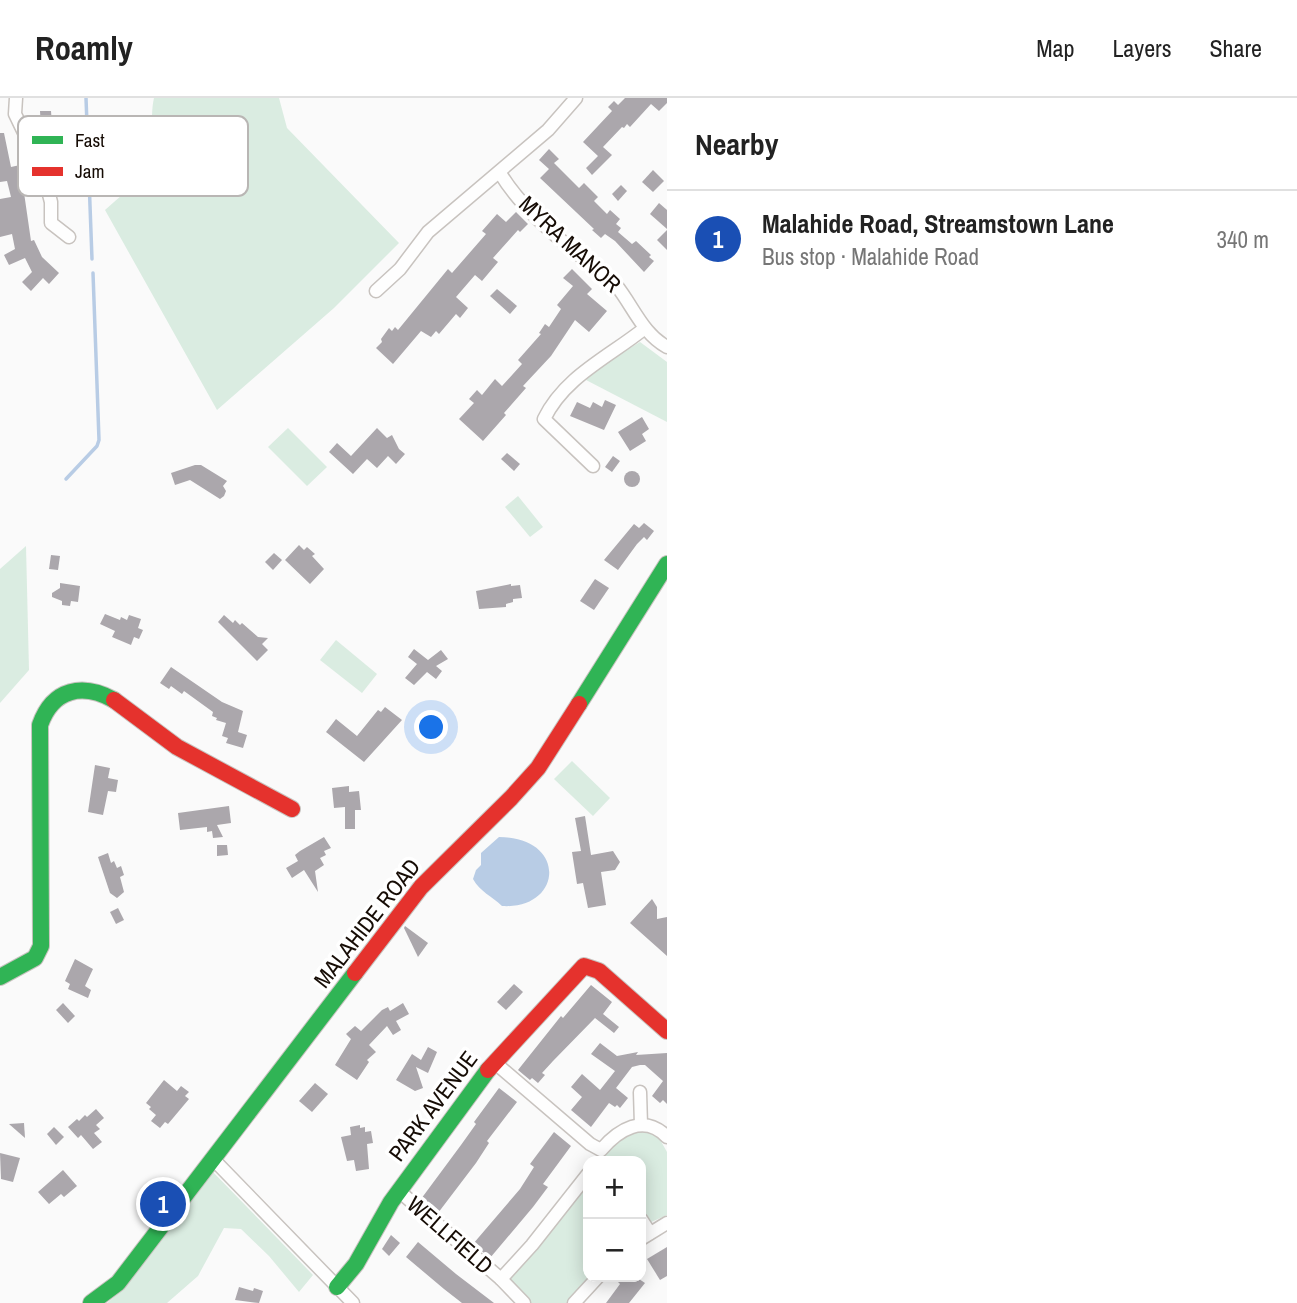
<!DOCTYPE html>
<meta charset="utf-8">
<style>
body{margin:0;font-family:"Archivo Narrow",sans-serif;background:#f6f6f6;color:#222}
.controls{position:absolute;right:21px;bottom:21px;display:grid;overflow:hidden;border-radius:14px;box-shadow:0 4px 18px #0003}
.controls button{width:63px;height:63px;display:grid;place-items:center;padding:0;border:0;border-bottom:2px solid #e0e0e0;background:#fff;color:#222;font:35px sans-serif}
.you{position:absolute;left:432px;top:630px;width:24px;height:24px;margin:-18px;border:5px solid #fff;border-radius:50%;background:#1a73e8;box-shadow:0 0 0 10px #1a73e833}
.badge{display:grid;place-items:center;width:46px;height:46px;border-radius:50%;background:#db2777;color:#fff;font-size:23px;font-weight:700}
.pin{position:absolute;translate:-50% -50%;border:4px solid #fff;box-shadow:0 2px 7px #0006}
.list{margin:0;padding:0;list-style:none}
h2{display:flex;justify-content:space-between;align-items:center;height:91px;margin:0;padding:0 28px;font-size:30px}
h2 small{font-size:23px;font-weight:400;color:#767676}
.list li{display:grid;grid-template-columns:46px 1fr auto;gap:21px;align-items:center;box-sizing:border-box;height:98px;padding:0 28px;border-top:2px solid #e0e0e0}
.list b{display:block;font-size:26px;white-space:nowrap}
.list p{margin:0;font-size:23px;white-space:nowrap;color:#767676}
.list em{font-size:23px;font-style:normal;color:#767676}
.map{position:relative;flex:none;width:667px;height:1205px;overflow:hidden}
header{display:flex;align-items:center;gap:42px;box-sizing:border-box;height:98px;padding:0 35px;background:#fff;border-bottom:2px solid #e0e0e0}
header strong{font-size:33px}
nav{display:flex;gap:38px;margin-inline-start:auto;font-size:24px}
main{display:flex}
aside{flex:1;background:#fff}
.map>svg:first-child{display:block}
.green{fill:#daece1}
.water{fill:#b8cce5}
.lines{fill:none;stroke-linecap:round;stroke-linejoin:round}
.stream{stroke:#b8cce5;stroke-width:3.5}
.building{fill:#aba7ac}
.street-casing{stroke:#c8c3bf;stroke-width:15}
.fast-casing{stroke:#c8c3bf;stroke-width:18}
.jam-casing{stroke:#c8c3bf;stroke-width:18}
.street{stroke:#fefefe;stroke-width:12}
.fast{stroke:#30b455;stroke-width:16}
.jam{stroke:#e5322d;stroke-width:16}
.labels{text-anchor:middle;stroke-width:7;stroke-linejoin:round;paint-order:stroke}
.street-label{font-size:23px;fill:#160c05;stroke:#fff}
.key{fill:#fff;stroke:#b9b6b4;stroke-width:2}
.key-label{font-size:19px;fill:#160c05}
</style>
<header>
<strong>Roamly</strong>
<nav><a>Map</a><a>Layers</a><a>Share</a></nav>
</header>
<main>
<div class="map">
<svg width="667" height="1205" viewBox="0 0 667 1205">
<rect width="100%" height="100%" fill="#fafafa"/>
<g class="green">
<path d="M154,0H279L287,30L399,145L334,210L217,312L105,112C118,100 136,87 145,72C156,57 149,20 154,0Z"/>
<path d="M640,244L667,264V324L586,282L603,266Z"/>
<path d="M288,330L327,369L307,388L268,349Z"/>
<path d="M518,398L543,429L530,439L505,409Z"/>
<path d="M26,448L29,572L0,605V471Z"/>
<path d="M336,542L377,576L362,595L320,562Z"/>
<path d="M572,663L610,700L593,718L554,681Z"/>
<path d="M640,1031L658,1038L667,1054V1117L649,1125L641,1117V1063H599L617,1041Z"/>
<path d="M213,1074L313,1177L299,1194L269,1158L241,1131L224,1130L198,1178L167,1205H107L125,1190Z"/>
<path d="M588,1079V1179H594L571,1205H528L513,1187L508,1177Z"/>
</g>
<path class="water" d="M499,739C568,739 563,812 502,808C492,798 480,794 473,781L476,772L481,767V755Z"/>
<g class="lines">
<g class="stream">
<path d="M86,0L92,161"/>
<path d="M66,381L97,348L99,342L93,175"/>
</g>
</g>
<g class="building">
<path d="M625,0H667V5L659,13L651,6L630,29L627,26L624,30L622,29L603,49L612,57L592,77L586,70L598,58L583,44L612,13L608,9L614,3L618,7Z"/>
<path d="M40,13H51L52,26L77,24L79,46L85,45L86,62L66,63L65,46L42,47Z"/>
<path d="M0,35H4L11,69L20,67L31,143L34,142L42,159L59,175L49,186L43,180L31,193L22,184L32,174L25,160L9,167L4,157L15,151L12,136L0,139V101L11,99L7,83L0,84Z"/>
<path d="M549,51L559,61L554,65L579,90L584,85L598,99L594,103L607,116L610,112L620,121L616,126L621,130L618,134L632,146L636,143L651,157L649,159L654,163L644,174L615,143L605,136L601,140L592,132L594,131L540,80L549,71L539,62Z"/>
<path d="M653,72L664,83L653,94L642,84Z"/>
<path d="M621,87L627,93L618,103L612,96Z"/>
<path d="M659,105L667,112V131L650,116Z"/>
<path d="M516,114L528,126L520,134L518,132L493,160L498,164L482,183L475,177L456,199L468,210L460,220L456,216L439,236L436,233L431,239L421,233L393,266L376,250L382,244L381,241L389,230L392,233L395,229L398,232L448,171L452,175L486,136L482,133L497,116L506,124Z"/>
<path d="M667,132V152L657,142Z"/>
<path d="M572,171L592,191L587,196L607,213L589,234L575,222L551,258L523,288L526,290L504,315L506,317L483,343L459,321L474,305L469,301L477,292L482,297L495,281L502,288L522,266L518,262L541,236L539,235L545,226L549,229L561,211L557,207L573,188L563,180Z"/>
<path d="M497,191L517,208L510,216L490,198Z"/>
<path d="M605,302L616,307L604,332L570,318L577,304L590,310L593,304L602,309Z"/>
<path d="M642,319L649,331L642,336L646,343L630,353L618,334Z"/>
<path d="M377,330L387,340L392,337L399,351L405,356L396,366L388,358L377,370L367,361L353,376L329,354L337,345L351,358Z"/>
<path d="M507,355L520,366L514,373L501,361Z"/>
<path d="M613,358L620,363L612,374L605,369Z"/>
<path d="M195,367H201L227,383L223,388L226,393L224,398L220,401L190,382L175,387L171,375Z"/>
<circle cx="632" cy="381" r="8"/>
<path d="M644,425L654,433L647,442L644,439L637,446L618,472L604,462L634,426L639,430Z"/>
<path d="M299,447L304,452L307,449L315,456L312,458L324,471L310,486L285,462Z"/>
<path d="M274,455L282,462L273,472L265,464Z"/>
<path d="M51,457L60,458L58,472L49,471Z"/>
<path d="M595,481L609,490L594,512L580,503Z"/>
<path d="M60,485L80,488L78,504L71,503L70,508L62,507V503L52,499V495L60,490Z"/>
<path d="M511,486V488L520,487L522,500L513,501V504L506,506V509L479,511L476,493Z"/>
<path d="M105,516L120,522L121,519L127,522L129,517L141,521L138,530L143,532L139,541L134,539L131,547L112,539L115,533L100,526Z"/>
<path d="M224,517L233,525L235,522L240,527L242,525L258,539L268,540L262,546L268,552L257,563L218,524Z"/>
<path d="M414,551L428,562L441,552L448,561L436,568L442,573L436,581L427,574L414,587L405,580L417,566L408,559Z"/>
<path d="M171,569L222,604L243,613L238,634L247,637L243,650L226,645L228,640L222,638L226,625L216,622L217,620L212,618L213,614L184,593L182,596L171,588L169,591L160,585Z"/>
<path d="M385,609L402,622L364,664L326,634L336,621L357,638L378,612L381,614Z"/>
<path d="M95,667L110,670L108,680L118,682L116,694L108,693L103,717L88,714Z"/>
<path d="M349,688V694L359,693L361,712H355V731H345V709L334,710L332,690Z"/>
<path d="M229,708L231,725L217,727L223,739L213,740L212,733L207,734V729L180,732L178,715Z"/>
<path d="M585,718L591,757L613,753L620,764L615,772L601,774L606,807L588,810L583,785L577,786L572,754L581,753L575,720Z"/>
<path d="M324,739L331,750L324,753L326,757L320,760L324,767L315,773L318,794L304,772L292,780L286,770L298,763L295,757L300,753Z"/>
<path d="M217,747H227L228,757L217,758Z"/>
<path d="M108,755L111,765L114,763L117,770L121,768L124,777L120,779L124,794L117,800L110,795L98,759Z"/>
<path d="M652,801L657,809V821L667,819V858L630,825Z"/>
<path d="M118,810L124,822L116,826L110,814Z"/>
<path d="M405,828L428,845L418,859L404,830Z"/>
<path d="M75,861L93,871L85,888L91,892L88,900L68,891L70,886L65,883Z"/>
<path d="M514,886L523,894L506,912L497,904Z"/>
<path d="M591,887L612,904L603,916L619,929L614,935L595,920L553,963L542,975L545,977L538,985L532,980L530,982L518,972L561,918L563,920Z"/>
<path d="M63,905L75,918L68,925L56,912Z"/>
<path d="M403,905L409,916L396,923L401,932L393,937L387,928L369,947L376,954L367,962L369,964L357,982L335,967L351,941L346,936L355,928L361,933L382,912L388,909L390,913Z"/>
<path d="M600,945L617,958L638,954L636,957L667,955V1006L663,1002L660,1005L652,998L663,983L645,967H640L632,969L616,990L628,1000L620,1010L617,1007L615,1009L609,1005L591,1029L571,1012L582,999L571,989L582,976L600,992L615,973L591,956Z"/>
<path d="M428,949L437,954L428,975L416,969L423,990L415,993L396,982L412,956L421,962Z"/>
<path d="M164,982L177,993L181,988L189,994L185,998L189,1001L168,1026L165,1024L160,1030L151,1023L156,1017L149,1011L151,1009L146,1005Z"/>
<path d="M315,985L328,996L312,1014L299,1003Z"/>
<path d="M499,990L517,1004L487,1043L489,1045L476,1065L438,1115L421,1101L461,1047L476,1026L474,1024Z"/>
<path d="M96,1011L104,1020L96,1027L100,1031L94,1035L102,1044L93,1051L81,1037L78,1040L68,1029L77,1021L79,1023L85,1017L87,1019Z"/>
<path d="M24,1025L25,1040L9,1026Z"/>
<path d="M360,1027V1030L365,1029V1034L371,1033L373,1045L367,1046L369,1071L356,1073L354,1062L347,1063L341,1039L351,1037L350,1029Z"/>
<path d="M54,1029L64,1039L56,1047L47,1036Z"/>
<path d="M554,1034L571,1048L543,1086L548,1089L533,1109L490,1160L473,1146L520,1091L534,1069L530,1066Z"/>
<path d="M0,1055L20,1060L13,1084L1,1081Z"/>
<path d="M63,1072L77,1088L64,1099L61,1096L49,1106L38,1094Z"/>
<path d="M391,1137L400,1145L389,1158L382,1151Z"/>
<path d="M418,1144L456,1176L494,1205H462L444,1191L406,1159Z"/>
<path d="M667,1149V1178L660,1182L647,1161Z"/>
<path d="M622,1179H636L645,1185L629,1205H606L620,1186L618,1184Z"/>
<path d="M239,1189L253,1193L254,1190L263,1193L259,1205L235,1202Z"/>
</g>
<g class="lines">
<defs>
<g id="street">
<path d="M16,0L15,16L43,74L51,104V125L69,139"/>
<path d="M500,75C518,105 550,134 578,156C590,166 605,175 616,187C633,208 642,235 667,249"/>
<path d="M376,193L400,171L428,134L548,32L576,0"/>
<path d="M593,368L544,321C565,278 609,259 645,230"/>
<path d="M494,964L590,1046L601,1052C618,1032 644,1015 667,1039"/>
<path d="M640,994L641,1027"/>
<path d="M213,1061L353,1205"/>
<path d="M399,1093L501,1181"/>
<path d="M641,1121L650,1135"/>
<path d="M641,1141L667,1125"/>
<path d="M524,1205L501,1181L532,1147L588,1076"/>
<path d="M574,1205L598,1179"/>
</g>
<g id="fast">
<path d="M579,606L667,466"/>
<path d="M0,879L35,860L41,848L40,627C53,590 83,585 114,602"/>
<path d="M337,1189L356,1166L391,1104L488,972"/>
<path d="M91,1205L118,1185L355,875"/>
</g>
<g id="jam">
<path d="M114,602L177,649L292,711"/>
<path d="M355,875L421,789L511,700L538,670L579,606"/>
<path d="M488,972L584,868L599,873L667,933"/>
</g>
</defs>
<use href="#street" class="street-casing"/>
<use href="#fast" class="fast-casing"/>
<use href="#jam" class="jam-casing"/>
<use href="#street" class="street"/>
<use href="#fast" class="fast"/>
<use href="#jam" class="jam"/>
</g>
<g class="labels">
<g class="street-label">
<text transform="translate(570 146) rotate(43)" y="8">MYRA MANOR</text>
<text transform="translate(367 825) rotate(-52)" y="8">MALAHIDE ROAD</text>
<text transform="translate(433 1008) rotate(-53)" y="8">PARK AVENUE</text>
<text transform="translate(450 1137) rotate(41)" y="8">WELLFIELD</text>
</g>
</g>
<rect x="18" y="18" width="230" height="80" rx="10" class="key"/>
<rect x="32" y="38" width="31" height="8" fill="#30b455"/>
<rect x="32" y="69" width="31" height="9" fill="#e5322d"/>
<g class="key-label">
<text x="75" y="49">Fast</text>
<text x="75" y="80">Jam</text>
</g>
</svg>
<div class="controls">
<button>+</button>
<button>−</button>
</div>
<div class="you"></div>
<div class="pin badge" style="left:163px;top:1106px;background:#1a4fb4">1</div>
</div>
<aside>
<h2>Nearby<small></small></h2>
<ul class="list">
<li><span class="badge" style="background:#1a4fb4">1</span><div><b>Malahide Road, Streamstown Lane</b><p>Bus stop · Malahide Road</p></div><em>340 m</em></li>
</ul>
</aside>
</main>
